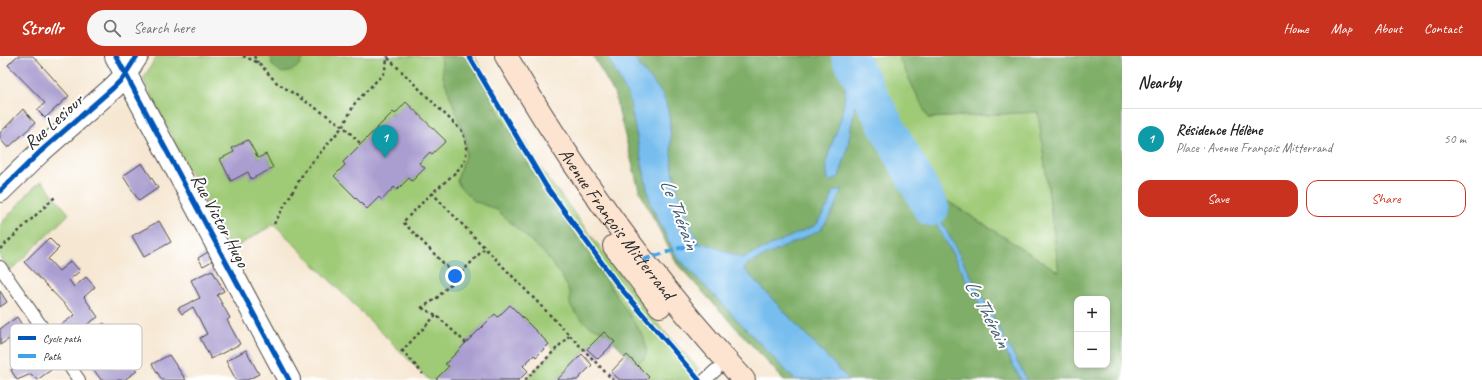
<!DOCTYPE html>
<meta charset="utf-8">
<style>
body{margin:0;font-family:Caveat,sans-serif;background:#f6f6f6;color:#202124}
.controls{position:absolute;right:12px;bottom:12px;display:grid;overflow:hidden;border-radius:8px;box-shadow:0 2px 6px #0003}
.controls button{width:36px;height:36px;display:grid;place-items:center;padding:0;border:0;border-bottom:1px solid #e0e0e0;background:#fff;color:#202124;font:20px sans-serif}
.you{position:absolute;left:455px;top:220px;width:14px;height:14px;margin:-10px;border:3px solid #fff;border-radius:50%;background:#1a73e8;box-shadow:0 0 0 6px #1a73e833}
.badge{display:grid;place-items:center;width:26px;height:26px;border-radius:50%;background:#c8321e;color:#fff;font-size:13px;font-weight:700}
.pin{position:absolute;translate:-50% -33px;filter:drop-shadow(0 1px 2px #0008)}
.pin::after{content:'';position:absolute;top:21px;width:14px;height:12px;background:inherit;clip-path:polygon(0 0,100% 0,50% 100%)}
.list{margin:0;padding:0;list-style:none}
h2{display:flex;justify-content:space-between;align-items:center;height:52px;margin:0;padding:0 16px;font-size:17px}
h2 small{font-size:13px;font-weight:400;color:#757577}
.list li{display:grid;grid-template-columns:26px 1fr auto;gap:12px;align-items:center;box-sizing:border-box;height:60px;padding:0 16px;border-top:1px solid #e0e0e0}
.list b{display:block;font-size:15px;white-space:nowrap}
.list p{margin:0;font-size:13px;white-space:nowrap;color:#757577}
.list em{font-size:13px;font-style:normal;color:#757577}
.actions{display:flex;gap:8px;padding:12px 16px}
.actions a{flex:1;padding:9px 0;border:1px solid #c8321e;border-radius:12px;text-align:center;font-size:14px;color:#c8321e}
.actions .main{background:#c8321e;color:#fff}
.icon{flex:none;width:22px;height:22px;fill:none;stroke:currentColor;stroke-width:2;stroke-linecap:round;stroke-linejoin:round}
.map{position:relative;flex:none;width:1122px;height:324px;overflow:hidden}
header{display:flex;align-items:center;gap:24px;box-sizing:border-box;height:56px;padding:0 20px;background:#c8321e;color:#fff}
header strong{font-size:19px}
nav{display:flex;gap:22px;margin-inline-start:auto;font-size:14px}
.search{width:280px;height:36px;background:#f6f6f6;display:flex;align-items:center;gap:10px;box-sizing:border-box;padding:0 14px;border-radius:22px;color:#757577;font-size:15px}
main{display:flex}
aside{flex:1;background:#fff}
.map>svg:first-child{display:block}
.green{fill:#9fca76;stroke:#657a50;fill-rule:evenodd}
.forest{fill:#7fae67;stroke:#556c49;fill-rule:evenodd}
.water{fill:#77bdee;stroke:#51748c}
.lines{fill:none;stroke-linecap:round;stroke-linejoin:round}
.river{stroke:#77bdee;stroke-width:36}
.building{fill:#aa9ed0}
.service-casing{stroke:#494744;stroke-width:14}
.minor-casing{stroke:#494744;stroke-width:24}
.secondary-casing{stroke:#494744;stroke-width:24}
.path{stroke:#494744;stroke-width:2.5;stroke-dasharray:3 3;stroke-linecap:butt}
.service{stroke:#fff;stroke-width:12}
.minor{stroke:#fff;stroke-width:22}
.secondary{stroke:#fde4d1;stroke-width:22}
.quiet{stroke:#3ea3eb;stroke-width:4;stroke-dasharray:8 4;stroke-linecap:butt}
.cycleway-casing{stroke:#fff;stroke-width:8}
.cycleway{stroke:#0057b8;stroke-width:5}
.labels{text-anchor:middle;stroke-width:4;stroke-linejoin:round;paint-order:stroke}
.street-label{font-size:19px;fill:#2b2b2b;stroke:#fff}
.water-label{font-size:20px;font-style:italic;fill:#465e6f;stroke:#fff}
.key{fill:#fff;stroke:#bfbfbf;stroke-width:1}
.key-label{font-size:11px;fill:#2b2b2b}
</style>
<header>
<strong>Strollr</strong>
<div class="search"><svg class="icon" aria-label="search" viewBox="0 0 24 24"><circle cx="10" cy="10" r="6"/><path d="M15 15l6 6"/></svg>Search here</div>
<nav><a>Home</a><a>Map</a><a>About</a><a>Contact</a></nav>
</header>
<main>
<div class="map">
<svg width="1122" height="324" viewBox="0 0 1122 324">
<rect width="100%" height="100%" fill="#fff"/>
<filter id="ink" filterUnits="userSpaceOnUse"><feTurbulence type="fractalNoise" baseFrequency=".025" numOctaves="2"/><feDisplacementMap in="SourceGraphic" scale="8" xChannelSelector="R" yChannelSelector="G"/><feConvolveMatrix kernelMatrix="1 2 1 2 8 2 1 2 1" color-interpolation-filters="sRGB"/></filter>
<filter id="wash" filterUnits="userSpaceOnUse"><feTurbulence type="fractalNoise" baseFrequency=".012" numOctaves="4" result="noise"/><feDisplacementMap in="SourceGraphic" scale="16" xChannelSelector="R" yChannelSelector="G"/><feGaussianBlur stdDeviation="0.9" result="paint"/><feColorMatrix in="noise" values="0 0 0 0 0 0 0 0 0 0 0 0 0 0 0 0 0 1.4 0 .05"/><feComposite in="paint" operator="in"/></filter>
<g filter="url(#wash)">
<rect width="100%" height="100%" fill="#f6e7d2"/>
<g class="green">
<path d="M157,0H474L540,112L661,272L699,313L691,324H652L604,276L557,324H525L554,294L510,249L498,261L494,258L446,307L449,310L435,324H429L274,168L231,194L191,119L143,23ZM406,46L445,85L433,98L430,96L419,107L425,112L412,125L409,122L397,134L394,131L382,144L379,141L367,153L334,120L345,109L343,106L392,56L395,58ZM248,84L258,102L266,98L273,112L251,123L248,116L231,125L220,104L234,96L232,92Z"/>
<path d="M832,0H898L929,62L1038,56L1059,216L944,143L895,117Z"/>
<path d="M42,125L69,158L11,214L0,202V169L32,133Z"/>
</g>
<g class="forest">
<path d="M271,0H305C299,10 294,16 282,17L272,9Z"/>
<path d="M441,0H468L524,102L644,281L647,296L644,303L635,307L604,276L588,269L577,259L570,249V237L562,221L544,197L497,154L474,145L460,131L457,124L466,97L465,81L443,21Z"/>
<path d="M593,0H832L895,117L944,143L1059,216L1038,56L928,62L898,0H1122V324H784L677,208L639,134L614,37ZM1077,243H1107V309H1077Z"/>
</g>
<g class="water">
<path d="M607,0H634C642,19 658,25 666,47C673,68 669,93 673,114C677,139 689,166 700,189L704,187L742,202L816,169L830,146L833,136L842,133L835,152L821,174L748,208L744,213L849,324H795L676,200L650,147L629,42Z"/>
<path d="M843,0H857L865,24L904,97L899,99L859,28L846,99L839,121L829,126C821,103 835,84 841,62C846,41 847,21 843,0Z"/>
<path d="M910,107L1027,324H1021L904,109Z"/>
</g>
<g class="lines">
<path class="river" d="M849,0L931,152"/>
</g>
<g id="blocks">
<g class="building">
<path d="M17,0H33L69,40L45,62L37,54L45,47L8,9Z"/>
<path d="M406,46L446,85L432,98L430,96L419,107L425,112L412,125L409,122L397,134L394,131L382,144L379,141L367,153L334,120L345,109L343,106L393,56L395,58Z"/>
<path d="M23,53L35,67L8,92L0,83V77Z"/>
<path d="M248,84L258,102L266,98L273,112L251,123L248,116L231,125L220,103L234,96L232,92Z"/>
<path d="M142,107L158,132L139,145L123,120Z"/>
<path d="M159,165L171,186L144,201L132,180Z"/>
<path d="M49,182L59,192L48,203L59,215L71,205L80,215L69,224L74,231L86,221L95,231L84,241L98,261L86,269L91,276L104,267L112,279L99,287L104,294L116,286L124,297L112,305L117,313L130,304L137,315L124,324H101L62,268L75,259L24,206Z"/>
<path d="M208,196L212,205L203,210L198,202Z"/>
<path d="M212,214L224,235L217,239L230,262L227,264L240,288L211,303L200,282L207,278L193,251L182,258L178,252L200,242L191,224Z"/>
<path d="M0,235L7,246L0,251Z"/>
<path d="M510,249L549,288L536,301L534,299L523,310L528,315L519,324H438L436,323L449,310L445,308L495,258L498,261Z"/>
<path d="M17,261L29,280L13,290L9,283L0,289V273Z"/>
<path d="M604,276L615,286L598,303L587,293Z"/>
<path d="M246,294L259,318L247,324H236L226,305Z"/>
<path d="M39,296L51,314L37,324L31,318L17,324L11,314Z"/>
<path d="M582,298L592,309L577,324H557Z"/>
<path d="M169,299L186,324H162L152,308Z"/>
<path d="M627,299L649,321L646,324H620L611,316Z"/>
</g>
</g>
</g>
<g filter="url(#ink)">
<use href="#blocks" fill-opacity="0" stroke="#494744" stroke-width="1"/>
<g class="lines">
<defs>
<g id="service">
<path d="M0,211L79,324"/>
<path d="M705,324L716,314"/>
</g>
<g id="minor">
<path d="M116,0L289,324"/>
<path d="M0,135L40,96L113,32L122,23L137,0"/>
</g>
<g id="secondary">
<path id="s1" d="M506,0C574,116 653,225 744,324"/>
<path d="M614,190L660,250"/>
</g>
</defs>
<use href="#service" class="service-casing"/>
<use href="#minor" class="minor-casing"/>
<use href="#secondary" class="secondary-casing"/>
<g class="path">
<path d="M243,0L259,7L276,26L343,70L361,88"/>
<path d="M254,0L258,7"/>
<path d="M388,2L462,75C466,83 468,98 464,106C460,114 439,131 432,137L485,192"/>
<path d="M432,137L403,166L456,220"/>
<path d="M274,168L304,116L343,70L355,47L384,17L388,0"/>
<path d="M0,193L55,141"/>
<path d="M421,252L436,243L485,192L613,324"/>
<path d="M422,252L436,259L466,287"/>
<path d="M402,294L423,318"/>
<path d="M401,296L436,259"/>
<path d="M525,324L570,279"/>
</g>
<use href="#service" class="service"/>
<use href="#minor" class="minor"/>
<use href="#secondary" class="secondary"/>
<path class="quiet" d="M643,204L698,186"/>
<defs>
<g id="cycleway">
<path d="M116,0L289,324"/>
<path d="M469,0L546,130L618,229L699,324"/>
<path d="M0,135L40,96L113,32L122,23L137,0"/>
</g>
</defs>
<use href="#cycleway" class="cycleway-casing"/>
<use href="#cycleway" class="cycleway"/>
</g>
</g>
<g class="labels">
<g class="street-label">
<text transform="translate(53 65) rotate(-42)" y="7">Rue Lesiour</text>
<text transform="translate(221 164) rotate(62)" y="7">Rue Victor Hugo</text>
<text dy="7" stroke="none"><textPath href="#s1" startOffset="201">Avenue François Mitterrand</textPath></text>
</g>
<g class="water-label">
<text transform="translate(680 158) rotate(69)" y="7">Le Thérain</text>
<text transform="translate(988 257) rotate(62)" y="7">Le Thérain</text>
</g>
</g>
<rect x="10" y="268" width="132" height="46" rx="6" class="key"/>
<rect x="18" y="280" width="18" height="4" fill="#0057b8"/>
<rect x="18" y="298" width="18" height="4" fill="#3ea3eb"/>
<g class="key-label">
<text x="43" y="286">Cycle path</text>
<text x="43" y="304">Path</text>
</g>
</svg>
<div class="controls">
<button>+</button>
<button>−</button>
</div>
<div class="you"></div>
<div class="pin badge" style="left:385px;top:102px;background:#0f9aa8">1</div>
</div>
<aside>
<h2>Nearby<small></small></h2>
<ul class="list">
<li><span class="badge" style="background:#0f9aa8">1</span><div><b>Résidence Hélène</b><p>Place · Avenue François Mitterrand</p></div><em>50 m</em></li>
</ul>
<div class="actions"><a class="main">Save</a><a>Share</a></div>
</aside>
</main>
